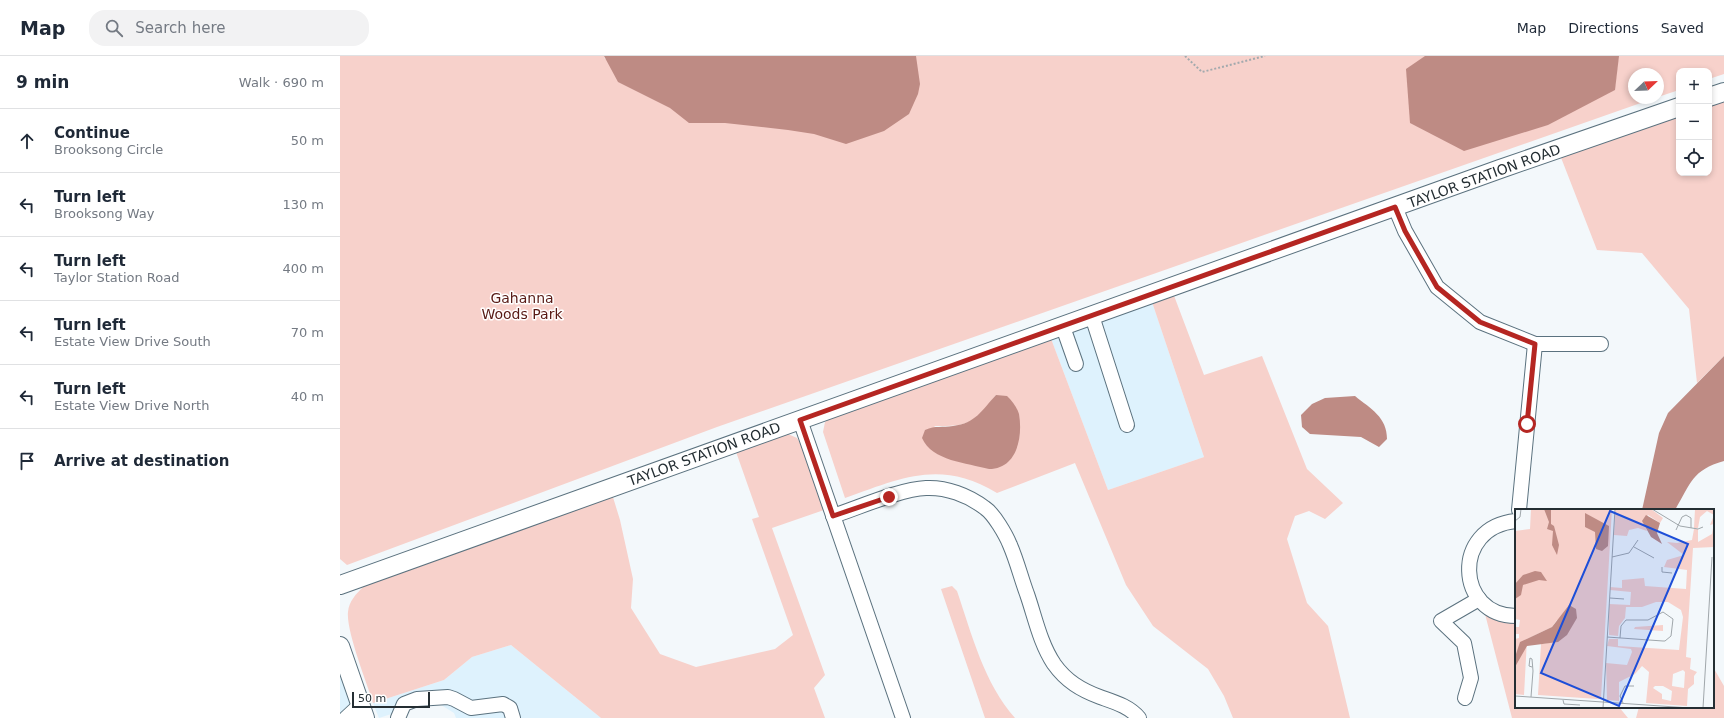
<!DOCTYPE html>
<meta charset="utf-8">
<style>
body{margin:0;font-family:"DejaVu Sans",sans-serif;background:#f2f2f3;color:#1f2937}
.controls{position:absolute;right:12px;top:12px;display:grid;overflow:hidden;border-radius:8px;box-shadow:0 2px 6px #0003}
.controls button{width:36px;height:36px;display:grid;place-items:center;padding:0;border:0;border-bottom:1px solid #e0e1e3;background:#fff;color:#1f2937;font:20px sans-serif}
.compass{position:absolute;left:1288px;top:12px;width:36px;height:36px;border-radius:50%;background:#fff;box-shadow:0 2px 6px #0003;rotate:67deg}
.scale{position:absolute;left:12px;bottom:10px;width:78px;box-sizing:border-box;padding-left:4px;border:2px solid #242e33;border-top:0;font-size:11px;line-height:14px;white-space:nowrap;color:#242e33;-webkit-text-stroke:3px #fff;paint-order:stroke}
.stop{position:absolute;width:12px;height:12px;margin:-9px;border:3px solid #b52622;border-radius:50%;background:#fff}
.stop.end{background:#b52622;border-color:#fff;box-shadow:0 1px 4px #0008}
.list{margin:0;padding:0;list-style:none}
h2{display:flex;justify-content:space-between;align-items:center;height:52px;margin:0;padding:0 16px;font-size:17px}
h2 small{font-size:13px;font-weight:400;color:#747a83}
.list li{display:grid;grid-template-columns:26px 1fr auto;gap:12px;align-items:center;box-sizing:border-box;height:64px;padding:0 16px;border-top:1px solid #e0e1e3}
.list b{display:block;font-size:15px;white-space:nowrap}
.list p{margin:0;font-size:13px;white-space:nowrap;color:#747a83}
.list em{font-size:13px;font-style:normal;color:#747a83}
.icon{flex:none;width:22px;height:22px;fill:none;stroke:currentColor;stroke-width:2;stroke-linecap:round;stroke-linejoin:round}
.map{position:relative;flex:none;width:1384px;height:662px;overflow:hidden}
header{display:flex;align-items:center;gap:24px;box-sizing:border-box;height:56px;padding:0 20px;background:#fff;border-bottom:1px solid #e0e1e3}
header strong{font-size:19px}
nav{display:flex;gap:22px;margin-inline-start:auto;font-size:14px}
.search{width:280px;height:36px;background:#f2f2f3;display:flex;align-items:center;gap:10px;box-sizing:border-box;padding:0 14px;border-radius:16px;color:#747a83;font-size:15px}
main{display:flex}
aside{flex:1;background:#fff}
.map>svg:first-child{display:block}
.built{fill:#def2fd}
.green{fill:#f7d1cb;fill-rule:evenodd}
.water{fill:#be8b84}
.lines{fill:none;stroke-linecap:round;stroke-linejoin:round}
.minor-casing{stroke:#5b727f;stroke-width:16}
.major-casing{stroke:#5b727f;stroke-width:20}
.path{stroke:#a2a9ad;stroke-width:2;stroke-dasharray:2 2;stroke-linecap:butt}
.minor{stroke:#fff;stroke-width:14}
.major{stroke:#fff;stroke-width:18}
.route{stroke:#b52622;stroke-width:5}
.labels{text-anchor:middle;stroke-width:3;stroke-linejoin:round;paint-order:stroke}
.street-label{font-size:14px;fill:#242e33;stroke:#fff}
.park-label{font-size:14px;fill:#581914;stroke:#fff}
.inset-road{fill:none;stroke:#a0a7ab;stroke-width:1}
.view{fill:#1d4ed8;fill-opacity:0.15;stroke:#1d4ed8;stroke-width:2}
.inset-edge{fill:none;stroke:#242e33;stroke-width:2}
</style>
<header>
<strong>Map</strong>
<div class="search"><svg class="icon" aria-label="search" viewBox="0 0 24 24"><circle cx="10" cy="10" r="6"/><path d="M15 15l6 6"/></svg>Search here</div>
<nav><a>Map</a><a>Directions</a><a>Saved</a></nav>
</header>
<main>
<aside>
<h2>9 min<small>Walk · 690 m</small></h2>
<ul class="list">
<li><svg class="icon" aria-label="ahead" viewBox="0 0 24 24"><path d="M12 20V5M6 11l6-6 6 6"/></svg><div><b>Continue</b><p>Brooksong Circle</p></div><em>50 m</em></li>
<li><svg class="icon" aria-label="left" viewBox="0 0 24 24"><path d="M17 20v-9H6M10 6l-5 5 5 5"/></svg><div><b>Turn left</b><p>Brooksong Way</p></div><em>130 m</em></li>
<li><svg class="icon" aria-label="left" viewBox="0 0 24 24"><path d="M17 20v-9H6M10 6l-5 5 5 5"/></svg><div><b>Turn left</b><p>Taylor Station Road</p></div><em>400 m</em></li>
<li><svg class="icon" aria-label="left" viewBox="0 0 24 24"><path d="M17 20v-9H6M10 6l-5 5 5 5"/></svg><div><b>Turn left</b><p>Estate View Drive South</p></div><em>70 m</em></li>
<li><svg class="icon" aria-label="left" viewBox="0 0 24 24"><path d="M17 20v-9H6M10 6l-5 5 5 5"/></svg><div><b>Turn left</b><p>Estate View Drive North</p></div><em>40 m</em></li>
<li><svg class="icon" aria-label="arrive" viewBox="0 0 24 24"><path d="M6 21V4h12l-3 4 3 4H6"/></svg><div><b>Arrive at destination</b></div></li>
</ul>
</aside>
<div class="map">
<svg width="1384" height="662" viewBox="0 0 1384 662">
<rect width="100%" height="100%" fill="#f3f8fb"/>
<g class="built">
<path d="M811,243L864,401L768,434L710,280Z"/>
<path d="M171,589L261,662H116L114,657L98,647L76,650L39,662L33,647L104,624L132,601Z"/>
<path d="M0,606L19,662H0Z"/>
</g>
<g class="green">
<path d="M0,0H264L265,3L417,0H1384V18L1369,23V15H1339V34L1318,41V18H1294V42H1315L377,371L7,509L0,503Z"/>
<path d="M1384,41V300L1357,327L1349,253L1302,197L1257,194L1220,99L1339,57V117H1369V47Z"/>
<path d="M833,237L864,319L922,300L967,413L1003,447L985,463L969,455L955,460L947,483L967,547L988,570L1010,662H893L884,640L868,613L813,570L786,529L735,407L657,437C600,403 562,422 505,442L483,376L485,366L496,358L710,280L768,434L864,401L811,243ZM656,339L649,413L594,370C608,370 625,371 637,361C644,356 650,346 656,339Z"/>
<path d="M448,378L457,382L463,392L484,454L432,472L485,619L474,632L485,662H261L171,589L132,601L104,624L33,647C27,627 6,575 8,556C9,545 16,538 24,530L272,438L280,464L293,523L291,552L320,598L356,611L435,593L453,579L412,463L419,461L395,393Z"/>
<path d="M612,530L617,535C632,579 644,627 675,662H645L601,533Z"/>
<path d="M1145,558L1168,564H1176V651H1279L1288,662H1172Z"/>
<path d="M1373,611L1384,630V662H1296L1299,651H1373Z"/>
</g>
<g class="water">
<path d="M264,0H576L580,28L578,38L569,58L544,75L506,88L474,78L448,74L385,67H349L330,52L278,26Z"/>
<path d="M1085,0H1279L1275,34L1208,69L1124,95L1070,67L1066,13Z"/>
<path d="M1384,300V405C1352,414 1351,427 1335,454H1302L1319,377L1328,357Z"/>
<path d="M656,339L667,340C672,345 677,351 679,358C683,381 677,413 649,413C627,407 592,405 582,382L585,374C596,369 602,372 613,370C636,367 641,355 656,339Z"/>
<path d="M1015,340C1031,353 1047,361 1047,383L1039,391L1021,381L970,378L962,371L961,359L972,348L985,342Z"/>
</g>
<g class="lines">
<defs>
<g id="minor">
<path d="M1055,151L1065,175L1097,231L1140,266L1195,288H1261"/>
<path d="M752,260L787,369"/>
<path d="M723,271L736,308"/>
<path d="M460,364L563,662"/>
<path d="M1179,454L1195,288"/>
<path d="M493,460C518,452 560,433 586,432C606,431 628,439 645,452C654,458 666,479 670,489C677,505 681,522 687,538C695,561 700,587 714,608C726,625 741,634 760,641C774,646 789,650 799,662"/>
<path d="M1176,465C1111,471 1116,560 1176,560"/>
<path d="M1125,642L1131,622L1124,587L1101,565L1139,543"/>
<path d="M6,662L20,649"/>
<path d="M58,662L64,648L77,643L108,641L114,643L131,652L163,648L170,652L173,662"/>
</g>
<g id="major">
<path d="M1369,41L1384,36"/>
<path d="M0,529L1160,113L1339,51"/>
<path d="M0,590L25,662"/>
</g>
</defs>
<use href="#minor" class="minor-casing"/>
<use href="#major" class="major-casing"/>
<path class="path" d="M845,0L862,16L925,0"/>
<use href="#minor" class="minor"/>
<use href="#major" class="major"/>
</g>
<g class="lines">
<path class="route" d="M549,441L493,460L460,364L1055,151L1065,175L1097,231L1140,266L1195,288L1187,368"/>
</g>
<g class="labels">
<g class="street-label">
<text transform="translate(1144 120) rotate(-20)" y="5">TAYLOR STATION ROAD</text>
<text transform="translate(364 398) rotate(-20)" y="5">TAYLOR STATION ROAD</text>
</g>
<g class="park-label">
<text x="182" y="247">Gahanna<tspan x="182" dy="16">Woods Park</tspan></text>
</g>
</g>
<g transform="translate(1175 453)">
<rect width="199" height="199" fill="#f3f8fb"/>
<path d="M16,0H97L86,189L83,190L23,186L26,135L40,133L42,111L37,118L12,130L9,186L0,185V130L4,129V125H0V118H4L5,111L0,110V22L15,20ZM100,0H136L148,9L145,14L133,6L129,15L132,22L123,19L114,21L112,27L99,26ZM180,0H199V15L195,16L199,6L192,2L185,8L183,19H179ZM198,19H199V38L178,39L171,148L176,149L175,160L182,163L179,167V175L173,180L172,197L131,194L134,163L127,157L120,165L104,173V192L92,191L91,154L112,156L117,143L116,140L92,137L94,130H103V137L164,141L168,108L166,101L153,93H141L127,98H111L110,109L104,117L103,127L94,126V95L115,96L116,83L95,81V78L107,79V71L129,69L130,77L171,80L172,61L149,58L152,51L169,46L152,33L162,34L177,31L179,20H183V33L197,25ZM168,161L170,163L169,179L157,177L158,165ZM140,177H148L157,182L156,192L147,190V185L138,179ZM148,116V122L119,120L120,118Z" fill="#f7d1cb" fill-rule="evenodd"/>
<path d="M29,0H36V15L39,17L44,36L42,46L37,36L38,22L32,20L34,13ZM70,4L94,17L93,37L87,42L81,40L80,23L70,18ZM131,6L145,14L142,24L147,35L136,28L127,12ZM20,62L26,63L32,72L24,71L8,76L6,86L0,90V75L8,66ZM54,96L61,100L62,109L52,126L43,133L12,137L0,158V148L5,133L37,118Z" fill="#be8b84"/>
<path class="inset-road" d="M137,0L165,17L183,20L188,18M0,12L5,8L6,0M161,21L167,8L171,6L176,9V19M119,38L139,49M97,48L114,44L123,31M147,58V63L157,64M95,89L109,90M92,128L148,132H150L156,127L158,110L148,103L133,111H111L106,117L105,129M0,187L175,199M16,188L18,162L17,150L15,149L14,157L17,158M48,191L49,195L65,196M108,194L105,187L110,177H119M88,199L100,0M188,199L197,48"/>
<path class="view" d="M95,2L173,35L104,197L26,164Z"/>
<rect width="199" height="199" class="inset-edge"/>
</g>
</svg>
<div class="controls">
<button>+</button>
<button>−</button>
<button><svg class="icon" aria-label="locate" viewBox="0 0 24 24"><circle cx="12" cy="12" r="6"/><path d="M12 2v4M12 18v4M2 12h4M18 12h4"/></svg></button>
</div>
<svg class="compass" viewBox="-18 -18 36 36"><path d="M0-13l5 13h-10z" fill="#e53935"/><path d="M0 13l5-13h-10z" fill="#747a83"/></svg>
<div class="scale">50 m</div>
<div class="stop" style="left:1187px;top:368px"></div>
<div class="stop end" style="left:549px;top:441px"></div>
</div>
</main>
